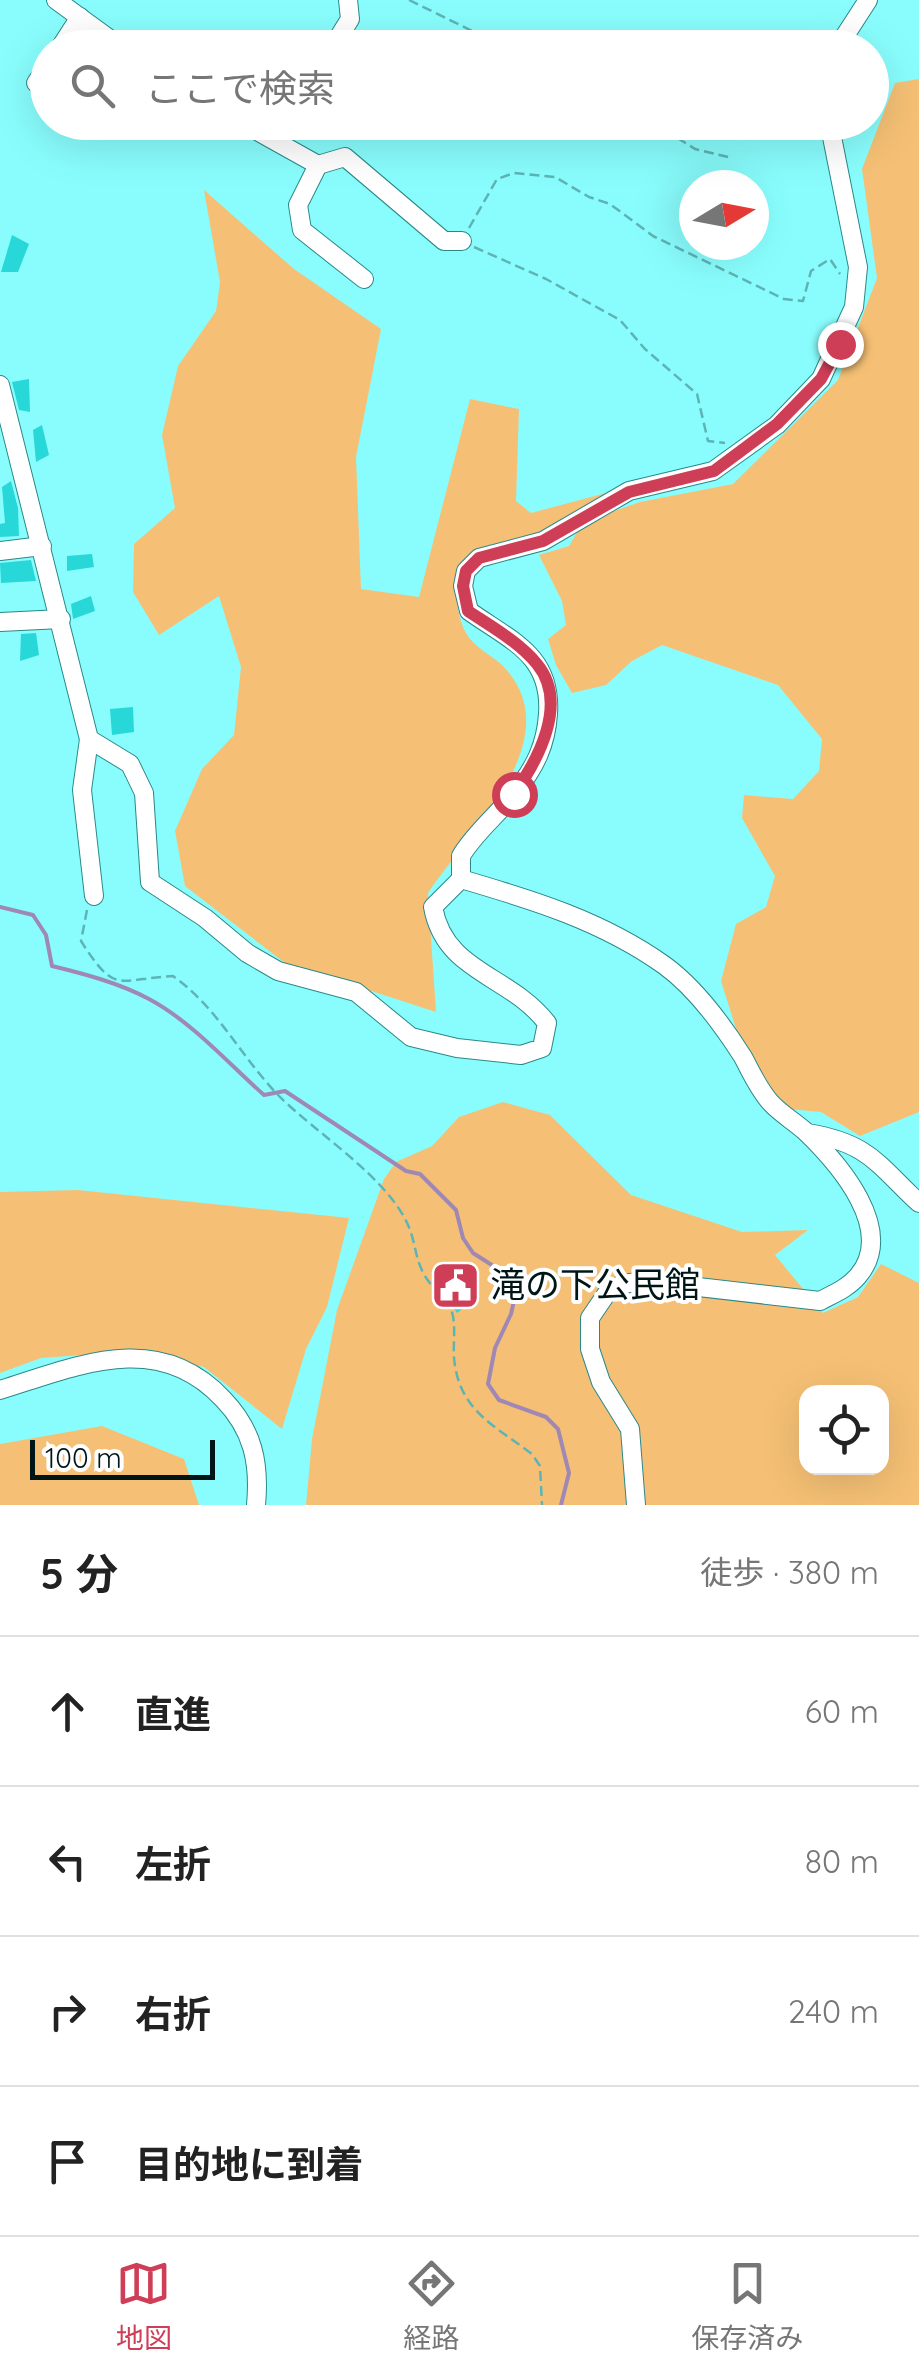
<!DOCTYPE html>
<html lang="ja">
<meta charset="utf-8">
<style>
body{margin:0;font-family:Quicksand,"Noto Sans JP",sans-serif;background:#f6f6f6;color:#222}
.controls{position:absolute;right:30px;bottom:30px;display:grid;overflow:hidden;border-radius:20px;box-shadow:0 10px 40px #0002}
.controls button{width:90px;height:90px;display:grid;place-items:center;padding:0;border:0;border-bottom:2px solid #e0e0e0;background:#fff;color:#222;font:50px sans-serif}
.compass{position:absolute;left:679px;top:170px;width:90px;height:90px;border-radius:50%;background:#fff;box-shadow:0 10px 40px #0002;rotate:80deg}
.scale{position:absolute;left:30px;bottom:25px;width:185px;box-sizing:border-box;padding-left:10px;border:5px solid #001616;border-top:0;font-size:28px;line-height:35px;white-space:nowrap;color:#001616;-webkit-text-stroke:8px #fff;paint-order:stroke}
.stop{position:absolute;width:30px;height:30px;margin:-22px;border:8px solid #cf3e57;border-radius:50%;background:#fff}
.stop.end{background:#cf3e57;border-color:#fff;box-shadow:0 2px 10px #0008}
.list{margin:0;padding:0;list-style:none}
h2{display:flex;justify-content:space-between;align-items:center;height:130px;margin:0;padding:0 40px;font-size:42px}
h2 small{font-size:32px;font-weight:400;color:#767676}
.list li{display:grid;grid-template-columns:65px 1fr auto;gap:30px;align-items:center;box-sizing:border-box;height:150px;padding:0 40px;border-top:2px solid #e0e0e0}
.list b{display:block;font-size:38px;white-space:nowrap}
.list em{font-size:32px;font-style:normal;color:#767676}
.icon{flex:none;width:55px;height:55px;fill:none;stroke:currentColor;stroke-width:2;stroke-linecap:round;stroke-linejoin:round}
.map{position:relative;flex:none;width:919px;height:1505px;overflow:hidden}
.search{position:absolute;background:#fff;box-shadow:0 10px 40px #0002;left:30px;right:30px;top:30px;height:110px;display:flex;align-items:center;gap:25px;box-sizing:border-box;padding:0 35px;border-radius:55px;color:#767676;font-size:38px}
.sheet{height:730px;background:#fff}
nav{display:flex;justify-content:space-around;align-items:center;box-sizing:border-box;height:140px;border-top:2px solid #e0e0e0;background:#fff;font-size:28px;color:#767676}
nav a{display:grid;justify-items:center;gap:5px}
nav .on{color:#cf3e57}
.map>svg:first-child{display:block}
.green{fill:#f5c075;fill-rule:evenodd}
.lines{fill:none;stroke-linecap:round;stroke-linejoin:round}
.stream{stroke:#a088b5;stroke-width:4}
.building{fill:#28d8d8}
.minor-casing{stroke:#2b8888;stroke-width:20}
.path{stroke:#5eb4b4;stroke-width:2.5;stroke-dasharray:10 5;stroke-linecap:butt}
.minor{stroke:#fff;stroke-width:18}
.route{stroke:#cf3e57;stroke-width:12}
.labels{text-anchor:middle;stroke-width:8;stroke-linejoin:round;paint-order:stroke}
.poi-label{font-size:35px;fill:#001616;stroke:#fff;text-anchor:start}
</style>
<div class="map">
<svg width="919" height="1505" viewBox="0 0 919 1505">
<rect width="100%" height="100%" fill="#89fdfd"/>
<g class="green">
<path d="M919,79V1112L860,1136L821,1112L789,1109L764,1085L738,1035L721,981L736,924L766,907L775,876L742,818L744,795L793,799L819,771L822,739L778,685L662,645L632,661L606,685L572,693L556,665L548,639L566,625L562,601L539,555L569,546L583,522L640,502L733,484L838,380L877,278L862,169L895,83Z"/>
<path d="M204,190L294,269L381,329L356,457L361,589L419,597L470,399L519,409L516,501L531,513L662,478L543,536L472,553L457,568C456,592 455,622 472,641C481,651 494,657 503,666C572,738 469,832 428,893L436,1012L285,963L185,886L175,831L202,769L234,735L241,667L219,596L159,635L133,592L134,544L175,508L162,435L178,366L216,311L220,282Z"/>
<path d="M503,1102L550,1115L631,1195L742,1232L808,1230L775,1255L823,1313L858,1297L881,1264L919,1283V1505H306L312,1439L337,1310L384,1179L396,1162L432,1146L459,1117ZM806,1392H882V1468H806Z"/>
<path d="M78,1190L349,1218L327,1307L306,1349L282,1429L204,1367L135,1351L41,1358L0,1373V1192Z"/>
<path d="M102,1426L184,1459L199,1505H0V1444Z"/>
</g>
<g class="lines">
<path class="stream" d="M0,907L33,915L46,935L52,966C85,974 119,983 149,999C192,1022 228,1063 264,1095L285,1091L406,1171L420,1174L456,1210L463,1238L473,1253L509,1276L516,1292L511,1314L495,1348L488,1384L499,1400L546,1417L558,1429L569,1473L561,1505"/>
</g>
<g class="building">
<path d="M12,235L29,244L18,272H1Z"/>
<path d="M29,379L30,412L19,410L12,382Z"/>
<path d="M42,425L49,455L36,462L33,430Z"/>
<path d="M11,481L18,508L19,536L0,537V524L5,523L2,487Z"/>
<path d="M92,554L94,567L67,571V556Z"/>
<path d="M31,560L36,581L1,583L0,563Z"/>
<path d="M91,596L95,611L73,619L71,604Z"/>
<path d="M36,633L39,655L20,661L21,634Z"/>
<path d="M133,707L134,732L112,735L110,709Z"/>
<path d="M448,1264L461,1280L466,1278L474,1290L472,1292L475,1295L471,1297L473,1301L457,1313L432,1276Z"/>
</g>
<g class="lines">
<defs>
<g id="minor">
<path d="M56,0L122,48"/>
<path d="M60,48L80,17"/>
<path d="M332,48L350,19L348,0"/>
<path d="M837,48L868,0"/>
<path d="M36,83L48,66"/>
<path d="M241,122L318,165L345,157L444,241H462"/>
<path d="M318,165L298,205L302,230L364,279"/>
<path d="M0,385L89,739L130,764L144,793L150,882L205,918L247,953L278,971L356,992L411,1037L457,1048L521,1055L542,1048L547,1023C509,974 445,973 433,907L461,879V856C475,832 499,814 516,791C535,767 546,745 548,714C552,655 511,641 469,611L463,586L466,571L479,558L543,541L629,491L713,471L777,425L821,379L854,307L858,267L829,122"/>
<path d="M0,551L42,546"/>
<path d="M0,622L61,619"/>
<path d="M89,739L82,790L94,896"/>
<path d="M461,879C533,900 602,921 664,965C696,988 722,1024 743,1057C751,1072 759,1090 771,1103C781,1114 795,1122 806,1132C839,1164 897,1230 858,1276C848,1288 833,1294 820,1301L646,1281L622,1284L607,1293L590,1318V1349L601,1382L630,1429L636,1505"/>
<path d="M807,1133C869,1143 877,1164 919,1203"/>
<path d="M0,1390C77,1366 158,1329 223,1399C253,1430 260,1463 256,1505"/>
</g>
</defs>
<use href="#minor" class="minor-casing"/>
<g class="path">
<path d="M409,0L507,48"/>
<path d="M652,122L695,149L728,157"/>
<path d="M469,228L497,179L514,173L555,177L589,197L610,204L653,236L784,299L803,301L811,271L830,259L840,274"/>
<path d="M474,247L546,279L620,320L645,349L697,394L708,441L725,443"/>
<path d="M87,910L81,941C116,996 117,979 173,976C218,1008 241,1057 279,1096C316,1133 387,1177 408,1225C417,1245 414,1262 429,1282C436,1291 450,1301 452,1312C456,1326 453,1343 454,1358C459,1411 494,1425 532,1454L540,1466L542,1505"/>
</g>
<use href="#minor" class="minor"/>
</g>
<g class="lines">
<path class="route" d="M514,794C538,760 569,703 537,664C519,642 492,627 468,611L463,586L466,571L479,558L543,541L629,492L714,471L777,424L821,379L840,344"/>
</g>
<defs>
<symbol id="civic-square" viewBox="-11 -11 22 22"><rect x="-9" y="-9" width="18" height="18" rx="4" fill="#cf3e57" stroke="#fff"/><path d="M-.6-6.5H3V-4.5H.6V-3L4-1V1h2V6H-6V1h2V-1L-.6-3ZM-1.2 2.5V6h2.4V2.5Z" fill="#fff"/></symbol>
</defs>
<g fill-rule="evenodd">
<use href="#civic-square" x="428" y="1258" width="55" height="55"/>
</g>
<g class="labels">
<g class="poi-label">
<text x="490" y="1297">滝の下公民館</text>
</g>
</g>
</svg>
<div class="controls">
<button><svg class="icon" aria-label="locate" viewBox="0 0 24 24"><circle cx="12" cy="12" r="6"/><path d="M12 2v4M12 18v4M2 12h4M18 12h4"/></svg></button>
</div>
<svg class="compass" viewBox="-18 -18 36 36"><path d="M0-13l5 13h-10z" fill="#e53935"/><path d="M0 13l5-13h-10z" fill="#767676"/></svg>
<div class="scale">100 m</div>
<div class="stop" style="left:514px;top:794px"></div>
<div class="stop end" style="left:840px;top:344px"></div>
<div class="search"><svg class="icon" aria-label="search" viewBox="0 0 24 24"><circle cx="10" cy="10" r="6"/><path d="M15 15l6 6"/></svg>ここで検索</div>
</div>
<section class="sheet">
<h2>5 分<small>徒歩 · 380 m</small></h2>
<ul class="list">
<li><svg class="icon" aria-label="ahead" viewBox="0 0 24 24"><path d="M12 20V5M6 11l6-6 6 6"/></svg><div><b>直進</b></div><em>60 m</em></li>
<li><svg class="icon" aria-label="left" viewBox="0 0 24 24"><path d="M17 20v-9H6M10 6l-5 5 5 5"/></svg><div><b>左折</b></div><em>80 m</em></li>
<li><svg class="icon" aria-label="right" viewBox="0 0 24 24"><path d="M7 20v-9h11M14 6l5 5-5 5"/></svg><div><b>右折</b></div><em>240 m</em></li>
<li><svg class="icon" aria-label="arrive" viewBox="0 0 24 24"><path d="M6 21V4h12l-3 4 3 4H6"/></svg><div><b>目的地に到着</b></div></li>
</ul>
</section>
<nav>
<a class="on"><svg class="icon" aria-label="map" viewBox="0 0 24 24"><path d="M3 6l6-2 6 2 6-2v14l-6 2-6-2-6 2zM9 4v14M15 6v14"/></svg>地図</a>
<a><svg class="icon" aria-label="directions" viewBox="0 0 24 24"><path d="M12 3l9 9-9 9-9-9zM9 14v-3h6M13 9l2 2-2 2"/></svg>経路</a>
<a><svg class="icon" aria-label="saved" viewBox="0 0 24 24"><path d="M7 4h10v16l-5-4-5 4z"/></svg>保存済み</a>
</nav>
